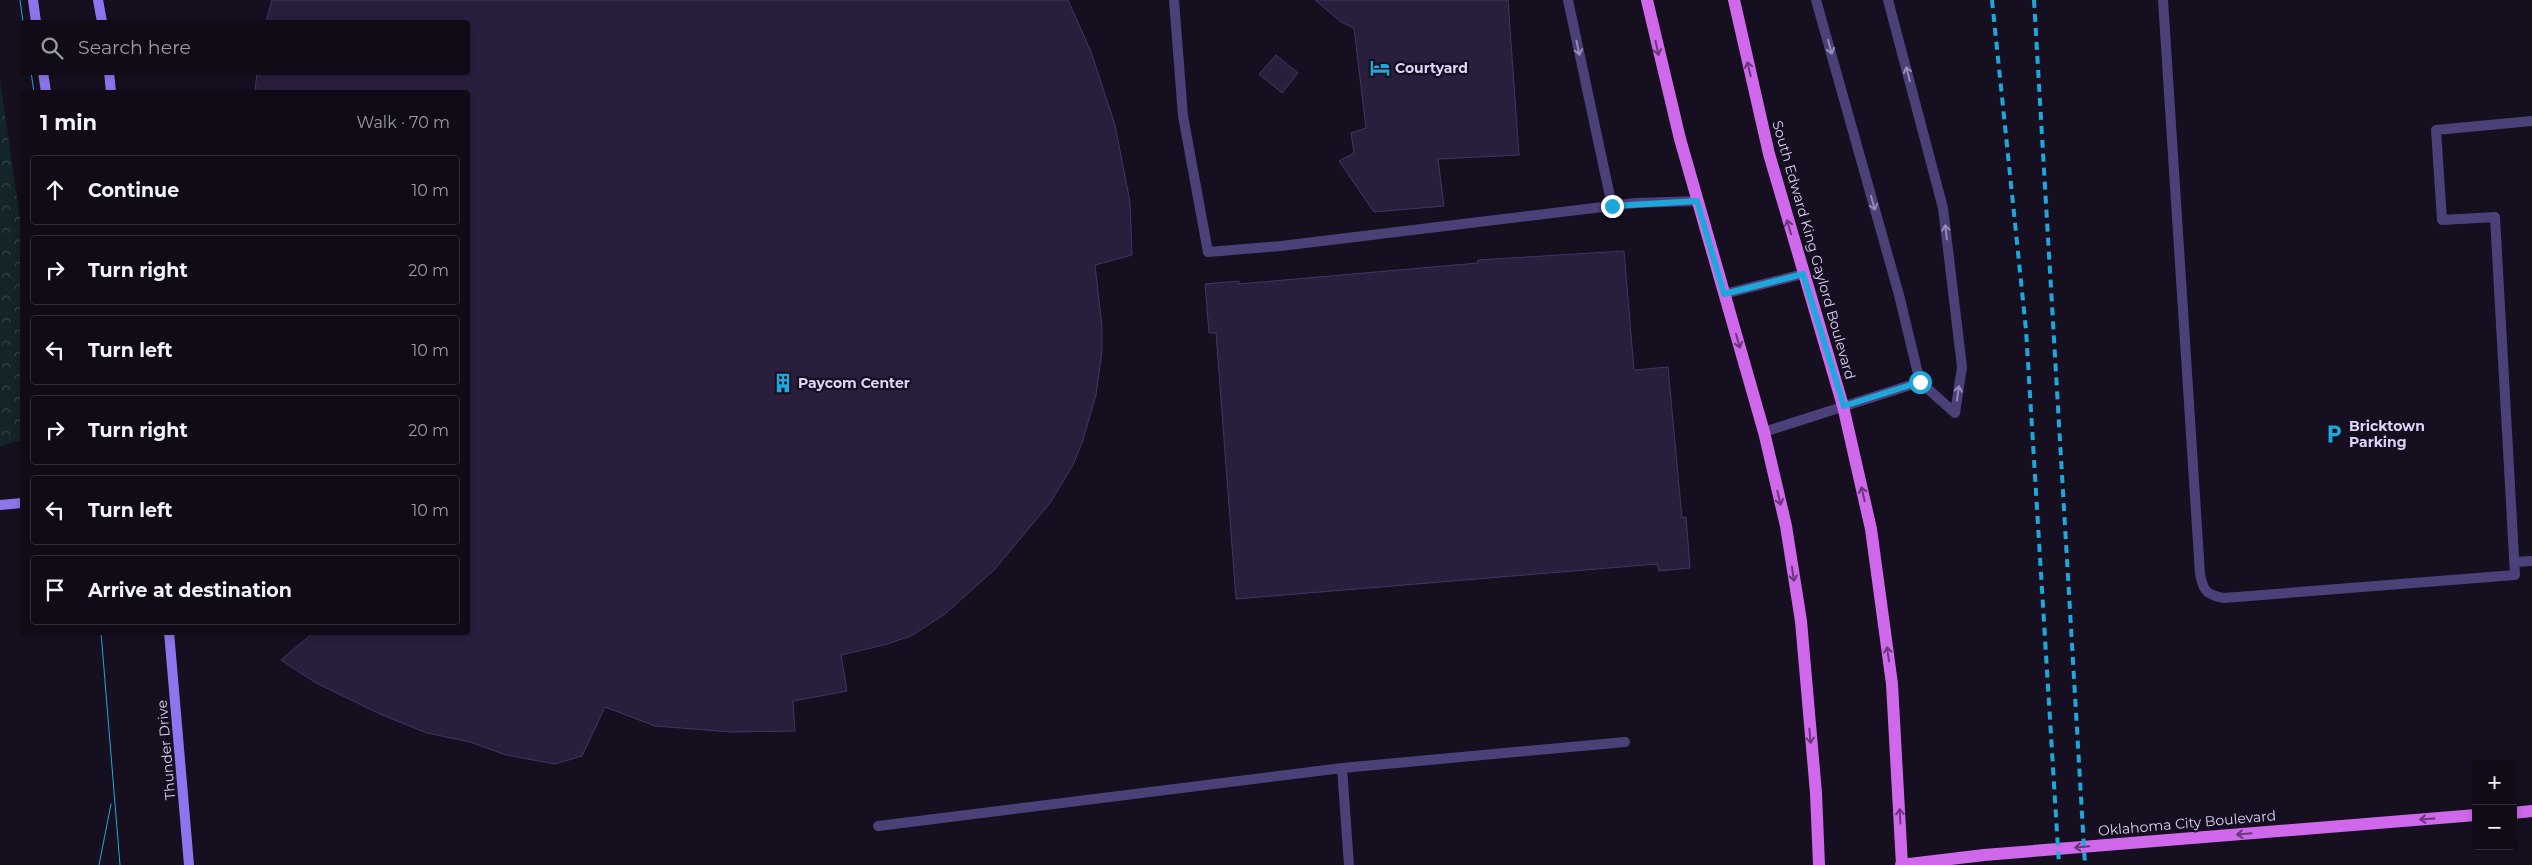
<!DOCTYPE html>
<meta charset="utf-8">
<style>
body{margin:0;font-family:Montserrat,sans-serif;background:#1e1924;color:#f1f3f6}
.controls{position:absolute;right:15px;bottom:15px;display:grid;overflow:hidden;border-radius:5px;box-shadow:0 2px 8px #0003}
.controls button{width:45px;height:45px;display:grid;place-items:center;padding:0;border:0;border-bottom:1px solid #302b36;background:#100b17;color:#f1f3f6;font:25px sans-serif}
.stop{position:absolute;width:15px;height:15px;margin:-11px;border:4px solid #1da7db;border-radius:50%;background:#fff}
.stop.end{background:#1da7db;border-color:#fff;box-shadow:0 1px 5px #0008}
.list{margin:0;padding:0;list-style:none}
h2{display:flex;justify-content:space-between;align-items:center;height:65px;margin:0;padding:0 20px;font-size:21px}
h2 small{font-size:16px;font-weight:400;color:#9c9ba1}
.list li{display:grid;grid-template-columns:32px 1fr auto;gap:15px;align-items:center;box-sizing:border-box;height:70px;margin:0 10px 10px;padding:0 10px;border:1px solid #302b36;border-radius:5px}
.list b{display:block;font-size:19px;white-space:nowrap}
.list em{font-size:16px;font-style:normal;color:#9c9ba1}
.icon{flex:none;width:28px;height:28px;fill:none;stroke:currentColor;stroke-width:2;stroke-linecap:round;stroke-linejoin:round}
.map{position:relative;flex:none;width:2532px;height:865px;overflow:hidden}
.search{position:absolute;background:#100b17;box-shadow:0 2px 8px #0003;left:20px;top:20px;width:450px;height:55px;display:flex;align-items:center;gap:12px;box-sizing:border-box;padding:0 18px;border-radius:5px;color:#9c9ba1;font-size:19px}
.panel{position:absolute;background:#100b17;box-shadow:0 2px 8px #0003;left:20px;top:90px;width:450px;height:545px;border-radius:5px}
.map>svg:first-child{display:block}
.forest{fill:url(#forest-crowns)}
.building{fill:#2a1e3d;stroke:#463366}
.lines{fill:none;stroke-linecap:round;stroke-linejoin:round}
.lane{stroke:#4c4078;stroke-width:10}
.secondary{stroke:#8d76ed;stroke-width:10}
.primary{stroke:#d068eb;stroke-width:12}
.tram{stroke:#1da7db;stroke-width:1}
.rail{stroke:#1da7db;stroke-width:4;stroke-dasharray:8 6;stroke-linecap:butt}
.oneway{stroke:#958ab8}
.oneway2{stroke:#69377b}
.route{stroke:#1da7db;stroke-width:6}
.labels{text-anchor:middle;stroke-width:4.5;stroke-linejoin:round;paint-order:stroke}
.poi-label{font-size:14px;font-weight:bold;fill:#ded3f9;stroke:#150f1f;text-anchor:start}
.street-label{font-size:14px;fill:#ded3f9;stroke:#150f1f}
</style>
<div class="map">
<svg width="2532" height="865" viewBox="0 0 2532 865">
<defs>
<pattern id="forest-crowns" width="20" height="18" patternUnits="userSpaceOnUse" patternTransform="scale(1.25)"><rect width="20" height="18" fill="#132528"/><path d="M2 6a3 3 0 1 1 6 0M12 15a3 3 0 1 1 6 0" fill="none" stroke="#354448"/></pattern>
</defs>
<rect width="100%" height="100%" fill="#150f1f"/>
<path class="forest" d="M0,81L22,232V440L0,446Z"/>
<g class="building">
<path d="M272,0H1068L1091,52L1115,125L1130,202L1132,255L1095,265L1102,327V351L1096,395L1082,443L1073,465L1050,503L994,570L945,614L911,636L884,645L841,655L847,691L793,701L795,731L731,732L655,726L605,707L582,756L555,764L506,755L470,742L427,733L380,714L316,683L281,660L314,632H468V92H255L257,72H468V22H266Z"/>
<path d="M1315,0H1508L1519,155L1438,159L1444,206L1374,212L1339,161L1354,153L1351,133L1366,128L1354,28L1341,22Z"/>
<path d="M1276,55L1298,73L1282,93L1259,74Z"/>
<path d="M1624,251L1634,370L1668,367L1682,518L1686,517L1690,568L1659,571L1657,564L1236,599L1216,333H1209L1205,284L1239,281V284L1478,263V260Z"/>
</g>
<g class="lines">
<g class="lane">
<path d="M1174,0L1183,116L1208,252L1281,246L1636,203L1697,201"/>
<path d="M1568,0L1612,206"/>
<path d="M1816,0L1899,295L1920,382L1955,413L1962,367L1943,208L1888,0"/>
<path d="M2163,0L2200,574C2203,591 2207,595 2224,598L2515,575L2495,217L2442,220L2436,130L2532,121"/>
<path d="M1724,294L1803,274"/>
<path d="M1764,432L1920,382"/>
<path d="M2515,562L2532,561"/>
<path d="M1342,768L1625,742"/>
<path d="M878,826L1342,768L1349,865"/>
</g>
<g class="secondary">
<path d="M33,0L36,22"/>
<path d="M98,0L102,22"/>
<path d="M43,72L46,92"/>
<path d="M109,72L111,92"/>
<path d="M0,505L22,503"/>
<path d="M169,632L189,865"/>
</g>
<g class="primary">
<path d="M1647,0L1680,139L1764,432L1786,526L1801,621L1816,793L1819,865"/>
<path d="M1734,0L1769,154L1843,406L1871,529L1892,684L1902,865"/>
<path d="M2513,813L2532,811"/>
<path d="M1901,865L1984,855L2476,815"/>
</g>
<g class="tram">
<path d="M20,0L23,22"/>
<path d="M31,72L34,92"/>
<path d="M101,632L120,865"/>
<path d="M99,865L111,804"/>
</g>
<g class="rail">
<path d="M1992,0L2026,330L2059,865"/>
<path d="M2034,0L2085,865"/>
</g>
</g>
<defs><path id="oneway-shaft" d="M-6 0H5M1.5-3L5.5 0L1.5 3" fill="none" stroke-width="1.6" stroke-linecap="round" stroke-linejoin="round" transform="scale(1.25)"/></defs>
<g class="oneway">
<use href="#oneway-shaft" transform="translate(1830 47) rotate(74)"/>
<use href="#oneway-shaft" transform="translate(1578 48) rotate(78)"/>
<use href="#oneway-shaft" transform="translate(1908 74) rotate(-105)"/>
<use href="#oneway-shaft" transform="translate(1873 203) rotate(74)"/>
<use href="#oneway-shaft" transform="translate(1946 232) rotate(-97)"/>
<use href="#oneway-shaft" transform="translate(1958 393) rotate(-82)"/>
</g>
<g class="oneway2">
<use href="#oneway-shaft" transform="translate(1657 48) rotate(78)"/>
<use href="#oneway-shaft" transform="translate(1749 69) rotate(-103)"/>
<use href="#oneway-shaft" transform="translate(1789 227) rotate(-106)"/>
<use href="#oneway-shaft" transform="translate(1738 341) rotate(74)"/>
<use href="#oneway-shaft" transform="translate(1863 494) rotate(-103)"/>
<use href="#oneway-shaft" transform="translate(1779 498) rotate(77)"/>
<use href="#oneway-shaft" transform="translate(1793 574) rotate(81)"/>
<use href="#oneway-shaft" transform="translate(1888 654) rotate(-98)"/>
<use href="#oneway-shaft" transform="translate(1810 736) rotate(85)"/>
<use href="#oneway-shaft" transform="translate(1900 816) rotate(-93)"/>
<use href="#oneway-shaft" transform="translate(2427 819) rotate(176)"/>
<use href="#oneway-shaft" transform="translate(2244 834) rotate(175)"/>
<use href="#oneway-shaft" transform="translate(2082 847) rotate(175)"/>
</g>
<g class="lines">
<path class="route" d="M1612,206L1697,201L1724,294L1803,274L1844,406L1920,382"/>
</g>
<defs>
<symbol id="hotel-bare" viewBox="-9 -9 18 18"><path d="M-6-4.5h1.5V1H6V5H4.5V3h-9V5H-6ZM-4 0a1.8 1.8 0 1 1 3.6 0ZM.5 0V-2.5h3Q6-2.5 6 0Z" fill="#1da7db" stroke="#150f1f" stroke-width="2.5" paint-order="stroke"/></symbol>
<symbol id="building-bare" viewBox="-9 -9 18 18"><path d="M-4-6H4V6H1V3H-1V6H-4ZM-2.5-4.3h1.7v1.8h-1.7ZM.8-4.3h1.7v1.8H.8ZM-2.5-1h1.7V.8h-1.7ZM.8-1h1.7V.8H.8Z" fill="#1da7db" stroke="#150f1f" stroke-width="2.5" paint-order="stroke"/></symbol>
<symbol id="parking-bare" viewBox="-9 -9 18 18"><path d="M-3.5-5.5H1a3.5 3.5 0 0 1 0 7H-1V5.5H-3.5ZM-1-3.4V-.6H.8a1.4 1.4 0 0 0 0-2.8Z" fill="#1da7db" stroke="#150f1f" stroke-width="2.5" paint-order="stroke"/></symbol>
</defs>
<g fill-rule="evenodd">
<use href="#hotel-bare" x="1366" y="54" width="28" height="28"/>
<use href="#building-bare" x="769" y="369" width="28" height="28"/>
<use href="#parking-bare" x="2320" y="420" width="28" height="28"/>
</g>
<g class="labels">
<g class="poi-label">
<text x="1395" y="73">Courtyard</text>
<text x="798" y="388">Paycom Center</text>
<text x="2349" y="431">Bricktown<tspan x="2349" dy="16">Parking</tspan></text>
</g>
<g class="street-label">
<text transform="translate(1814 250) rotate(74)" y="5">South Edward King Gaylord Boulevard</text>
<text transform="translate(166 750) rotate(-95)" y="5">Thunder Drive</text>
<text transform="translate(2187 823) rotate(-5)" y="5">Oklahoma City Boulevard</text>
</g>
</g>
</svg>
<div class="controls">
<button>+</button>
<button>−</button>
</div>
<div class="stop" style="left:1920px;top:382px"></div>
<div class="stop end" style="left:1612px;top:206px"></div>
<div class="search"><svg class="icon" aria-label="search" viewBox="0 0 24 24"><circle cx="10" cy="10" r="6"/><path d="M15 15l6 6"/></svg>Search here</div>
<section class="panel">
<h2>1 min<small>Walk · 70 m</small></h2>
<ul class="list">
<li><svg class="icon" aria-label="ahead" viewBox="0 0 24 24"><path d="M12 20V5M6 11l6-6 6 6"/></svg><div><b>Continue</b></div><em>10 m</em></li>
<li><svg class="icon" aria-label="right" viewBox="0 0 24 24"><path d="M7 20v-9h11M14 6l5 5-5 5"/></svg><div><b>Turn right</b></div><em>20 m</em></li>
<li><svg class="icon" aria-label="left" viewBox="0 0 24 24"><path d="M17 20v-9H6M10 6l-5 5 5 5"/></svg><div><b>Turn left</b></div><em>10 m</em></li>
<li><svg class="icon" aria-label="right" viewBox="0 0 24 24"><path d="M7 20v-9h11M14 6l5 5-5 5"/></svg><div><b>Turn right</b></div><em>20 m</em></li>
<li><svg class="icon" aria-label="left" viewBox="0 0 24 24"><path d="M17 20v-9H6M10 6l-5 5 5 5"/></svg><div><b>Turn left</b></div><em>10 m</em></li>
<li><svg class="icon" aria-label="arrive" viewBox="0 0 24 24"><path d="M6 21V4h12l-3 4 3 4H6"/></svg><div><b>Arrive at destination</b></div></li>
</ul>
</section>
</div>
